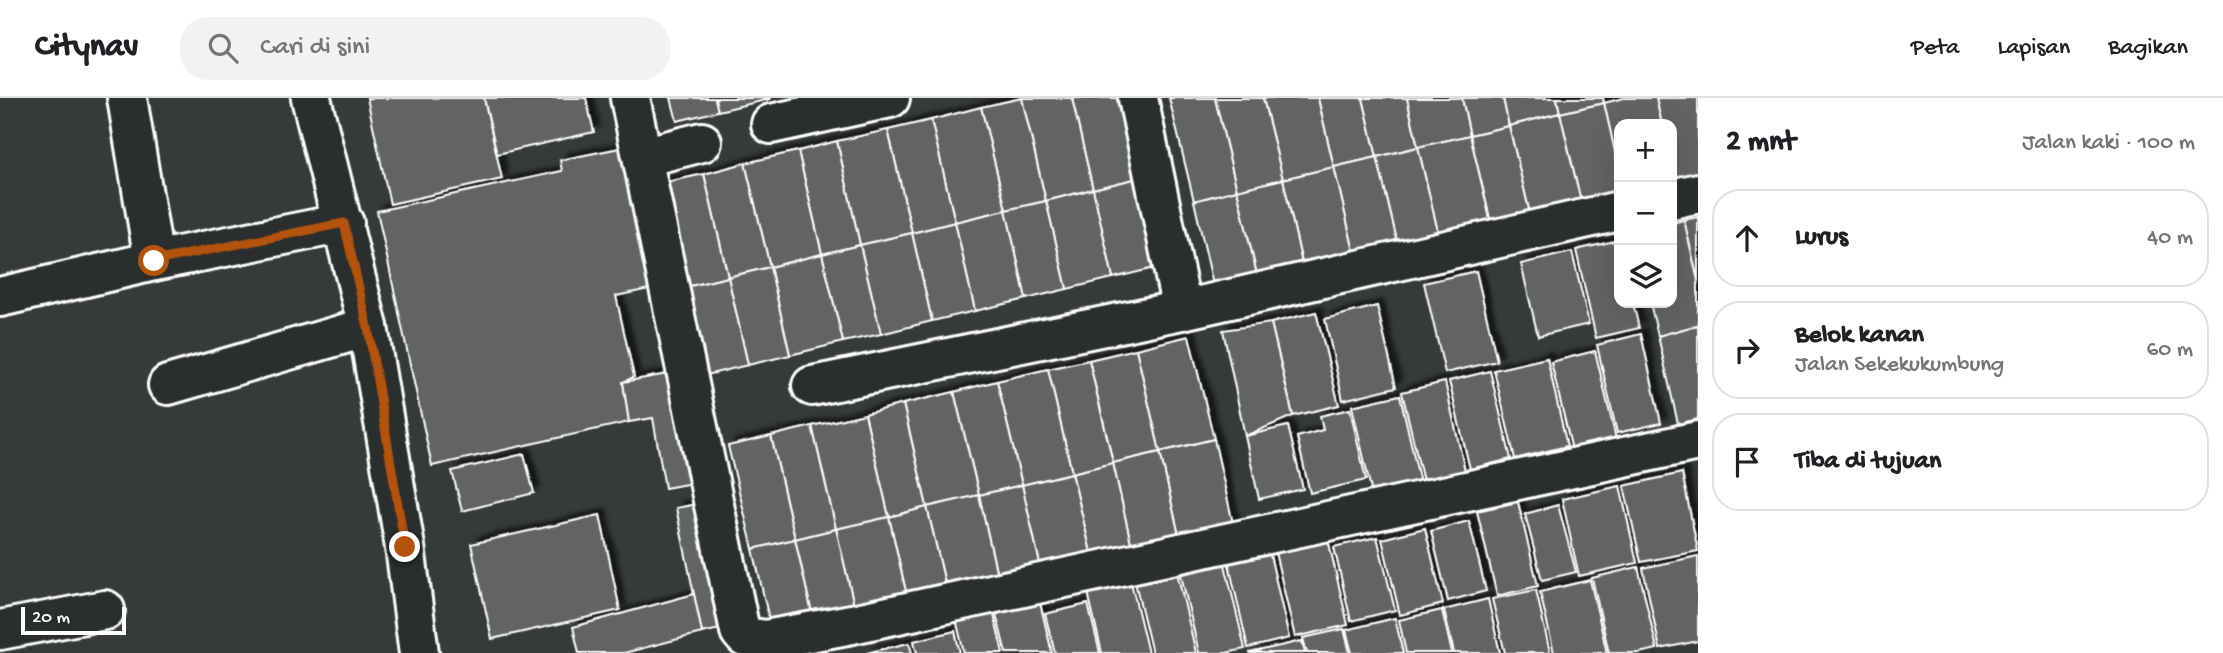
<!DOCTYPE html>
<html lang="id">
<meta charset="utf-8">
<style>
body{margin:0;font-family:"Gochi Hand",sans-serif;background:#f2f2f2;color:#202124}
.controls{position:absolute;right:21px;top:21px;display:grid;overflow:hidden;border-radius:14px;box-shadow:0 7px 28px #0002}
.controls button{width:63px;height:63px;display:grid;place-items:center;padding:0;border:0;border-bottom:2px solid #e0e0e0;background:#fff;color:#202124;font:35px sans-serif}
.scale{position:absolute;left:21px;bottom:18px;width:105px;box-sizing:border-box;padding-left:7px;border:4px solid #fff;border-top:0;font-size:19px;line-height:24px;white-space:nowrap;color:#fff;-webkit-text-stroke:5px #2a2d2e;paint-order:stroke}
.stop{position:absolute;width:21px;height:21px;margin:-16px;border:5px solid #b45309;border-radius:50%;background:#fff}
.stop.end{background:#b45309;border-color:#fff;box-shadow:0 2px 7px #0008}
.list{margin:0;padding:0;list-style:none}
h2{display:flex;justify-content:space-between;align-items:center;height:91px;margin:0;padding:0 28px;font-size:30px}
h2 small{font-size:23px;font-weight:400;color:#757577}
.list li{display:grid;grid-template-columns:46px 1fr auto;gap:21px;align-items:center;box-sizing:border-box;height:98px;margin:0 14px 14px;padding:0 14px;border:2px solid #e0e0e0;border-radius:28px}
.list b{display:block;font-size:26px;white-space:nowrap}
.list p{margin:0;font-size:23px;white-space:nowrap;color:#757577}
.list em{font-size:23px;font-style:normal;color:#757577}
.icon{flex:none;width:38px;height:38px;fill:none;stroke:currentColor;stroke-width:2;stroke-linecap:round;stroke-linejoin:round}
.map{position:relative;flex:none;width:1698px;height:555px;overflow:hidden}
header{display:flex;align-items:center;gap:42px;box-sizing:border-box;height:98px;padding:0 35px;background:#fff;border-bottom:2px solid #e0e0e0}
header strong{font-size:33px}
nav{display:flex;gap:38px;margin-inline-start:auto;font-size:24px}
.search{width:490px;height:63px;background:#f2f2f2;display:flex;align-items:center;gap:18px;box-sizing:border-box;padding:0 24px;border-radius:28px;color:#757577;font-size:26px}
main{display:flex}
aside{flex:1;background:#fff}
.map>svg:first-child{display:block}
.building{fill:#636465;stroke:#fff;stroke-width:2;filter:url(#shadow)}
.lines{fill:none;stroke-linecap:round;stroke-linejoin:round}
.minor-casing{stroke:#fff;stroke-width:44}
.minor{stroke:#2a2d2e;stroke-width:38}
.route{stroke:#b45309;stroke-width:9}
</style>
<header>
<strong>Citynav</strong>
<div class="search"><svg class="icon" aria-label="search" viewBox="0 0 24 24"><circle cx="10" cy="10" r="6"/><path d="M15 15l6 6"/></svg>Cari di sini</div>
<nav><a>Peta</a><a>Lapisan</a><a>Bagikan</a></nav>
</header>
<main>
<div class="map">
<svg width="1698" height="555" viewBox="0 0 1698 555">
<defs>
<filter id="shadow"><feDropShadow dx="6" dy="-6" stdDeviation="2" flood-color="#0009"/></filter>
</defs>
<rect width="100%" height="100%" fill="#373a3b"/>
<filter id="ink" filterUnits="userSpaceOnUse"><feTurbulence type="fractalNoise" baseFrequency=".0143" numOctaves="2"/><feDisplacementMap in="SourceGraphic" scale="14" xChannelSelector="R" yChannelSelector="G"/><feConvolveMatrix kernelMatrix="1 2 1 2 8 2 1 2 1" color-interpolation-filters="sRGB"/></filter>
<g filter="url(#ink)">
<g class="building">
<path d="M367,0H484L502,81L390,106Z"/>
<path d="M484,0H586L594,34L497,56Z"/>
<path d="M671,0H715L718,13L677,23Z"/>
<path d="M715,0H770V1L718,13Z"/>
<path d="M1022,0L1046,103L1006,112L981,9Z"/>
<path d="M1022,0H1072L1093,91L1046,103Z"/>
<path d="M1072,0H1128L1147,78L1093,91Z"/>
<path d="M1169,0H1215L1237,92L1194,103Z"/>
<path d="M1215,0H1263L1283,81L1237,92Z"/>
<path d="M1263,0H1318L1334,69L1283,81Z"/>
<path d="M1318,0H1363L1377,59L1334,69Z"/>
<path d="M1363,0H1407L1418,49L1377,59Z"/>
<path d="M1407,0H1462L1470,37L1418,49Z"/>
<path d="M1462,0H1503L1509,28L1470,37Z"/>
<path d="M1503,0H1557L1560,15L1509,28Z"/>
<path d="M1557,0H1603L1604,5L1560,15Z"/>
<path d="M1624,0H1656L1662,26H1619V72L1604,5Z"/>
<path d="M1656,0H1698V76L1674,81L1672,70V26H1662Z"/>
<path d="M1604,5L1619,72V95L1581,104L1560,15Z"/>
<path d="M981,9L1006,112L955,124L931,22Z"/>
<path d="M1560,15L1581,104L1530,116L1509,28Z"/>
<path d="M931,22L955,124L912,135L888,32Z"/>
<path d="M1509,28L1530,116L1491,125L1470,37Z"/>
<path d="M888,32L912,135L860,147L837,43Z"/>
<path d="M1470,37L1491,125L1439,138L1418,49Z"/>
<path d="M837,43L860,147L822,156L798,53Z"/>
<path d="M625,49L654,190L616,198L634,279L623,284L629,324L432,368L377,113L562,73L560,62Z"/>
<path d="M1418,49L1439,138L1398,147L1377,59Z"/>
<path d="M798,53L822,156L770,169L745,65Z"/>
<path d="M1377,59L1398,147L1355,158L1334,69Z"/>
<path d="M745,65L770,169L728,179L704,76Z"/>
<path d="M1334,69L1355,158L1303,170L1283,81Z"/>
<path d="M704,76L728,179L686,189L662,85Z"/>
<path d="M1147,78L1167,167L1113,180L1093,91Z"/>
<path d="M1283,81L1303,170L1258,181L1237,92Z"/>
<path d="M1093,91L1113,180L1067,191L1046,103Z"/>
<path d="M1237,92L1258,181L1214,191L1194,103Z"/>
<path d="M1046,103L1067,191L1026,201L1006,112Z"/>
<path d="M1006,112L1026,201L975,213L955,124Z"/>
<path d="M1698,119V183L1684,122Z"/>
<path d="M1684,122L1698,183V227L1658,238L1650,205H1672V125Z"/>
<path d="M955,124L975,213L932,223L912,135Z"/>
<path d="M912,135L932,223L881,236L860,147Z"/>
<path d="M1619,142V205H1633L1639,230L1596,240L1576,152Z"/>
<path d="M860,147L881,236L843,244L822,156Z"/>
<path d="M1572,154L1589,226L1538,238L1521,166Z"/>
<path d="M822,156L843,244L790,257L770,169Z"/>
<path d="M770,169L790,257L748,267L728,179Z"/>
<path d="M1476,173L1497,263L1445,275L1424,185Z"/>
<path d="M728,179L748,267L706,277L686,189Z"/>
<path d="M1377,208L1396,289L1343,302L1325,221Z"/>
<path d="M1316,214L1339,307L1293,318L1271,225Z"/>
<path d="M1271,225L1293,318L1245,338L1223,232Z"/>
<path d="M1698,227V321L1678,326L1658,238Z"/>
<path d="M1641,236L1661,325L1617,335L1597,247Z"/>
<path d="M1189,238L1214,341L1160,354L1136,251Z"/>
<path d="M1136,251L1160,354L1113,365L1089,262Z"/>
<path d="M1595,253L1616,341L1572,352L1551,264Z"/>
<path d="M1547,260L1567,348L1515,361L1494,272Z"/>
<path d="M1089,262L1113,365L1072,375L1048,271Z"/>
<path d="M1048,271L1072,375L1022,387L997,283Z"/>
<path d="M1490,273L1511,361L1470,371L1449,283Z"/>
<path d="M679,274L698,384L665,390L653,320L629,324L623,284Z"/>
<path d="M997,283L1022,387L979,397L954,294Z"/>
<path d="M1445,284L1465,373L1423,383L1402,294Z"/>
<path d="M954,294L979,397L927,409L903,306Z"/>
<path d="M1400,297L1420,385L1372,396L1352,308Z"/>
<path d="M903,306L927,409L889,419L865,316Z"/>
<path d="M1350,311L1366,382L1310,395L1297,339L1323,332L1320,318Z"/>
<path d="M865,316L889,419L836,431L812,328Z"/>
<path d="M812,328L836,431L795,441L771,338Z"/>
<path d="M1288,328L1303,391L1259,401L1245,338Z"/>
<path d="M771,338L795,441L753,451L728,348Z"/>
<path d="M1214,341L1234,430L1180,442L1160,354Z"/>
<path d="M1160,354L1180,442L1133,454L1113,365Z"/>
<path d="M524,356L534,395L462,413L452,373Z"/>
<path d="M1113,365L1133,454L1093,463L1072,375Z"/>
<path d="M1072,375L1093,463L1042,475L1022,387Z"/>
<path d="M1682,375L1698,453L1641,464L1624,388Z"/>
<path d="M1022,387L1042,475L999,486L979,397Z"/>
<path d="M1620,388L1637,465L1579,478L1562,401Z"/>
<path d="M979,397L999,486L948,498L927,409Z"/>
<path d="M1518,404L1538,488L1497,498L1477,413Z"/>
<path d="M702,405L729,529L702,535L676,410Z"/>
<path d="M1558,407L1576,474L1542,482L1525,416Z"/>
<path d="M927,409L948,498L909,507L889,419Z"/>
<path d="M600,417L620,512L492,541L471,446Z"/>
<path d="M889,419L909,507L857,520L836,431Z"/>
<path d="M1469,423L1486,493L1448,503L1431,433Z"/>
<path d="M1425,430L1443,506L1400,517L1382,441Z"/>
<path d="M836,431L857,520L815,529L795,441Z"/>
<path d="M1327,437L1348,527L1295,539L1274,450Z"/>
<path d="M1377,439L1395,512L1351,523L1334,449Z"/>
<path d="M795,441L815,529L773,539L753,451Z"/>
<path d="M1268,448L1289,540L1248,550L1227,458Z"/>
<path d="M1223,458L1245,551L1226,555H1199L1179,468Z"/>
<path d="M1698,458V543L1660,551L1643,470Z"/>
<path d="M1638,469L1657,551L1639,555H1609L1592,480Z"/>
<path d="M1176,470L1196,555H1152L1134,480Z"/>
<path d="M1130,480L1148,555H1102L1087,490Z"/>
<path d="M1590,482L1607,555H1554L1540,494Z"/>
<path d="M1536,492L1550,555H1505L1492,501Z"/>
<path d="M694,496L702,535L624,555H579L573,529Z"/>
<path d="M1488,501L1500,555H1454L1444,512Z"/>
<path d="M1040,505L1052,555H1006L996,516Z"/>
<path d="M1088,506L1100,555H1055L1045,516Z"/>
<path d="M1442,512L1452,555H1406L1399,522Z"/>
<path d="M993,513L1003,555H964L956,521Z"/>
<path d="M1395,520L1403,555H1352L1346,532Z"/>
<path d="M1344,531L1350,555H1307L1303,540Z"/>
<path d="M955,533L960,555H917L914,543Z"/>
<path d="M1302,543L1305,555H1249Z"/>
<path d="M909,545L912,555H866Z"/>
</g>
<g class="lines">
<defs>
<g id="minor">
<path d="M127,0L154,163"/>
<path d="M311,0L368,229L405,449L419,555"/>
<path d="M630,0L740,533L745,539L766,542L852,526L1698,343"/>
<path d="M1138,0L1182,212"/>
<path d="M771,26L890,0"/>
<path d="M643,59L702,44"/>
<path d="M1672,101L1698,95"/>
<path d="M0,199L154,163L344,125"/>
<path d="M168,287L368,229"/>
<path d="M812,288L1182,212L1619,113"/>
<path d="M0,532L105,512"/>
</g>
</defs>
<use href="#minor" class="minor-casing"/>
<use href="#minor" class="minor"/>
</g>
</g>
<g class="lines" filter="url(#ink)">
<path class="route" d="M154,163L344,125L368,229L405,449"/>
</g>
</svg>
<div class="controls">
<button>+</button>
<button>−</button>
<button><svg class="icon" aria-label="layers" viewBox="0 0 24 24"><path d="M12 4l9 5-9 5-9-5zM3 14l9 5 9-5"/></svg></button>
</div>
<div class="scale">20 m</div>
<div class="stop" style="left:154px;top:163px"></div>
<div class="stop end" style="left:405px;top:449px"></div>
</div>
<aside>
<h2>2 mnt<small>Jalan kaki · 100 m</small></h2>
<ul class="list">
<li><svg class="icon" aria-label="ahead" viewBox="0 0 24 24"><path d="M12 20V5M6 11l6-6 6 6"/></svg><div><b>Lurus</b></div><em>40 m</em></li>
<li><svg class="icon" aria-label="right" viewBox="0 0 24 24"><path d="M7 20v-9h11M14 6l5 5-5 5"/></svg><div><b>Belok kanan</b><p>Jalan Sekekukumbung</p></div><em>60 m</em></li>
<li><svg class="icon" aria-label="arrive" viewBox="0 0 24 24"><path d="M6 21V4h12l-3 4 3 4H6"/></svg><div><b>Tiba di tujuan</b></div></li>
</ul>
</aside>
</main>
